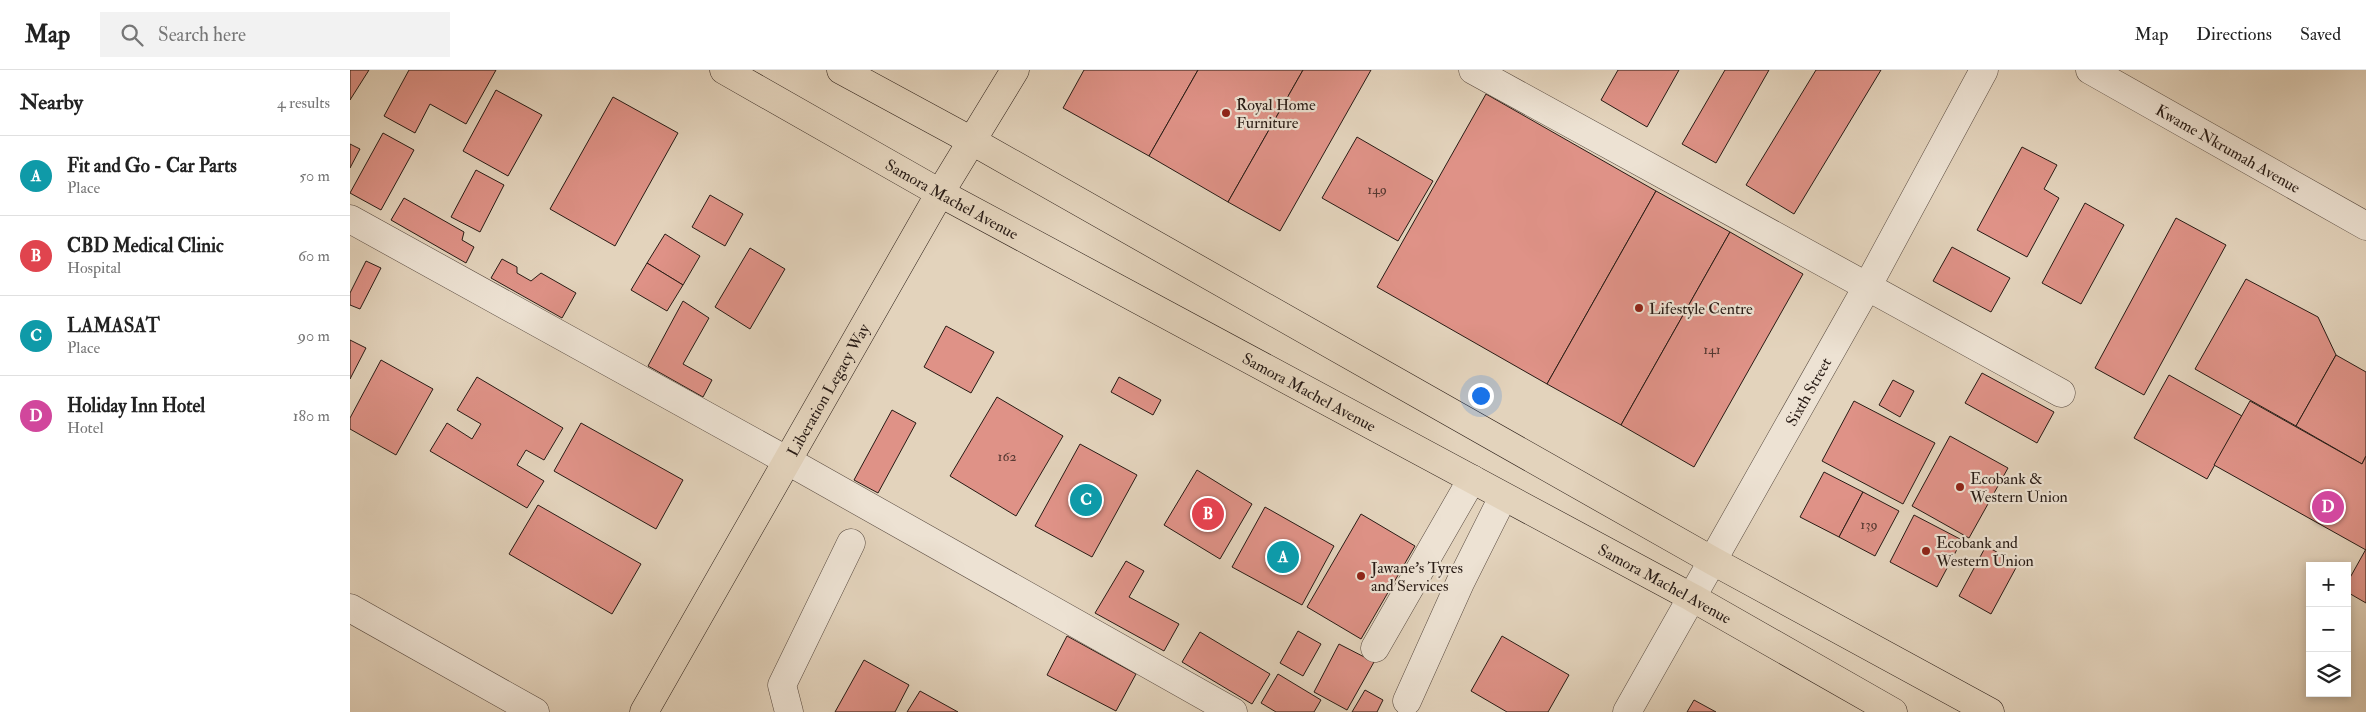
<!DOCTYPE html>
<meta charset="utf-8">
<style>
body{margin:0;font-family:"IM FELL Double Pica",serif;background:#f2f2f2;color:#222}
.controls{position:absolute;right:15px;bottom:15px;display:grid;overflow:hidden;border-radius:0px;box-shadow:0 2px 8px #0003}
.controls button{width:45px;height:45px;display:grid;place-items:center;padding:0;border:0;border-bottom:1px solid #e0e0e0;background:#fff;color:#222;font:25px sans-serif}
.you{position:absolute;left:1130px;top:325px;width:18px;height:18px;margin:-12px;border:4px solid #fff;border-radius:50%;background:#1a73e8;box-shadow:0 0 0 8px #1a73e833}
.badge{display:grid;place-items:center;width:32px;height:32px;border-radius:50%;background:#8f2418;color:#fff;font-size:16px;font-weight:700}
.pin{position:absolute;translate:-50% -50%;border:2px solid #fff;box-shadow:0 1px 5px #0006}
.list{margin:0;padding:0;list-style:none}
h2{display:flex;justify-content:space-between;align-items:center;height:65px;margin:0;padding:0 20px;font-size:21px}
h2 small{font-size:16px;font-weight:400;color:#767676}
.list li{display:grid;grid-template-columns:32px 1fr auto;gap:15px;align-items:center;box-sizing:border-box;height:80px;padding:0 20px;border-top:1px solid #e0e0e0}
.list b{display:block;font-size:19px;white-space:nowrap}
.list p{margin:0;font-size:16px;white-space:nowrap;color:#767676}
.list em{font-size:16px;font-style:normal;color:#767676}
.icon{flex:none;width:28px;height:28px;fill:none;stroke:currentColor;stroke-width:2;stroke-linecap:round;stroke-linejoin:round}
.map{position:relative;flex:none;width:2016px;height:642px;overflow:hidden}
header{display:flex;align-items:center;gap:30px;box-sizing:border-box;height:70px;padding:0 25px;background:#fff;border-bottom:1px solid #e0e0e0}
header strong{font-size:24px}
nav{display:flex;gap:28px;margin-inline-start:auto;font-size:18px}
.search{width:350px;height:45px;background:#f2f2f2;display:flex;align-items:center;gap:12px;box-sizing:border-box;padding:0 18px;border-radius:0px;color:#767676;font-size:19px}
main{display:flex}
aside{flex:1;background:#fff}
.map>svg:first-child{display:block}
.building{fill:#df9287;stroke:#281b15}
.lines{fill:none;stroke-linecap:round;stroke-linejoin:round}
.minor-casing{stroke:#57493f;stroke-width:29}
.major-casing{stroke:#281b15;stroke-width:29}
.highway-casing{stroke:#281b15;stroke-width:29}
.minor{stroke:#ede2d3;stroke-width:28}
.major{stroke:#e3d3bc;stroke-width:28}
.highway{stroke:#e3d3bc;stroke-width:28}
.poi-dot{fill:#8f2418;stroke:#ede2d3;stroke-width:2}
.labels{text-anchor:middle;stroke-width:4.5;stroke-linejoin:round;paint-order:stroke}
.number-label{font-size:14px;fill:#563932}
.poi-label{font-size:16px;fill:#281b15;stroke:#ede2d3;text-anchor:start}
.street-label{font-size:16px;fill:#281b15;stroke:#ede2d3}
</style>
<header>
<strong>Map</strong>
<div class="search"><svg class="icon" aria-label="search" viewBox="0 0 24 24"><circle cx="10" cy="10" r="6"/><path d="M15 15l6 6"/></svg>Search here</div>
<nav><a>Map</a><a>Directions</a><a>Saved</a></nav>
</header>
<main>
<aside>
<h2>Nearby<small>4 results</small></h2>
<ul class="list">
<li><span class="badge" style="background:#0f9aa8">A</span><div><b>Fit and Go - Car Parts</b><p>Place</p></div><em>50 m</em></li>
<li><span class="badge" style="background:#e0444e">B</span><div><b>CBD Medical Clinic</b><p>Hospital</p></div><em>60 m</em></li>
<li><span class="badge" style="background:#0f9aa8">C</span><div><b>LAMASAT</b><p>Place</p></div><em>90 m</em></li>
<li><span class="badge" style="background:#d1479c">D</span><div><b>Holiday Inn Hotel</b><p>Hotel</p></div><em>180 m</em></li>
</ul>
</aside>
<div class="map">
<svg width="2016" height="642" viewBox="0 0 2016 642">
<rect width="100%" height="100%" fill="#e3d3bc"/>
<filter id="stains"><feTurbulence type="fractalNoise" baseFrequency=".004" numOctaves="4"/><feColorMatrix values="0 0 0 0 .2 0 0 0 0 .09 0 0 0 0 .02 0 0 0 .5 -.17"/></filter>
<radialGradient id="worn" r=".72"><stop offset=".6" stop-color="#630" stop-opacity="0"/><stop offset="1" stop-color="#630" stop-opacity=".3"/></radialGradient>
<g class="building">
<path d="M0,0H19L0,30Z"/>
<path d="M59,0H146L116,54L80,34L65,63L34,46Z"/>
<path d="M734,0H848L799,86L713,38Z"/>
<path d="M848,0H953L878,132L799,86Z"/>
<path d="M953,0H1021L930,161L878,132Z"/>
<path d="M1268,0H1329L1297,57L1251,30Z"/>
<path d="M1375,0H1419L1366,93L1332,74Z"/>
<path d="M1466,0H1531L1444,144L1396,115Z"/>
<path d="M146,20L192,45L158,106L113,81Z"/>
<path d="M1136,24L1306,121L1197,314L1027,217Z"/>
<path d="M263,27L328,63L265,176L200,139Z"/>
<path d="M33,63L64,80L31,140L0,123Z"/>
<path d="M1007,67L1083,111L1048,171L972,128Z"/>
<path d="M0,74L10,79L0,98Z"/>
<path d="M1672,77L1707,95L1694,119L1709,128L1677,187L1627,160Z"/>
<path d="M126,100L154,115L130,162L101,147Z"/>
<path d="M1306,121L1380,162L1271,355L1197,314Z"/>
<path d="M360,125L393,144L375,176L342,157Z"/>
<path d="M54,128L114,162L112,170L124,177L116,193L41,150Z"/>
<path d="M1735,133L1774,155L1731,234L1692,213Z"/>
<path d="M1826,148L1876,175L1794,325L1745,298Z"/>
<path d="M1380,162L1453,204L1344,397L1271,355Z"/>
<path d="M315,164L350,186L333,215L297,193Z"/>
<path d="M1602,177L1660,208L1641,242L1583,211Z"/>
<path d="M400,178L435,199L400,259L365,237Z"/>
<path d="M152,189L167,197V203L181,211L191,203L226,223L212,248L141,208Z"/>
<path d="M16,191L31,198L10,239L0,235V223Z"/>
<path d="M297,193L333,215L317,241L281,220Z"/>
<path d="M1896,209L1968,247L1986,285L1946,356L1845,299Z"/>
<path d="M333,231L359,248L333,294L362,310L353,327L298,296Z"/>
<path d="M596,256L644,282L621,323L574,297Z"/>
<path d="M0,270L16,278L0,309Z"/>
<path d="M1986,285L2016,302V386L2012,394L1946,356Z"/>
<path d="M31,290L83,319L46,385L0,359V348Z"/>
<path d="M1632,303L1704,342L1687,373L1615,333Z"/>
<path d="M1819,305L1892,346L1857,409L1784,368Z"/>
<path d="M127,307L213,358L194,390L176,380L167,395L194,411L177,438L80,381L97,353L122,369L131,354L107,340Z"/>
<path d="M769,307L811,330L803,345L761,322Z"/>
<path d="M1543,310L1564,321L1550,347L1529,335Z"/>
<path d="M647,327L713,366L666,446L600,406Z"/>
<path d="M1504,331L1585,373L1553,434L1472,391Z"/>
<path d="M1900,331L2012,394L2016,386V480L1864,395Z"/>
<path d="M542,340L566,353L528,423L504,410Z"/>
<path d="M231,353L333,410L306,459L204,401Z"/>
<path d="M1600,366L1658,398L1619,468L1562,436Z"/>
<path d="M730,374L787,405L742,487L685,456Z"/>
<path d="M847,400L902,434L870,489L814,455Z"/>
<path d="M1474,402L1513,422L1489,467L1450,447Z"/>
<path d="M1513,422L1549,441L1525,486L1489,467Z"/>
<path d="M188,435L291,494L262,544L159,484Z"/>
<path d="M915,437L984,476L952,535L882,497Z"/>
<path d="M1011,444L1065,476L1011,569L957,537Z"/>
<path d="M1564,445L1612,470L1587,517L1540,492Z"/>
<path d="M1636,476L1668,494L1641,544L1609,526Z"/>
<path d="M2016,479V533L1997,522V513Z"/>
<path d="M776,491L794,501L779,527L829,554L814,581L745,543Z"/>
<path d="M948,561L971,574L953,606L930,593Z"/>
<path d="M850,562L920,604L902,634L832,592Z"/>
<path d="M717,566L786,604L766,641L697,605Z"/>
<path d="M1152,566L1219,605L1198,642H1157L1121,621Z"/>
<path d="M989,574L1024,592L997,640L964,622Z"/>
<path d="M514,590L559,615L545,642H485Z"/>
<path d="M928,604L971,630L964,642H926L911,633Z"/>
<path d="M1015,620L1033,630L1027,642H1002Z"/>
<path d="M570,621L608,642H557Z"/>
<path d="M1344,630L1366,642H1337Z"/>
</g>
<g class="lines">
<defs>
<g id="minor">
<path d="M1123,0L1711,323"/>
<path id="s1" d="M1740,0L2016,156"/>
<path d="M0,149L438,391L883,642"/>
<path d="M0,538L185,642"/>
<path d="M1025,578L1122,409"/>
<path d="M1057,631L1110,513L1153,427"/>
<path d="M439,642L432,615L501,473"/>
<path id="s2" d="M1277,642L1517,217L1634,0"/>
</g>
<g id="major">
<path id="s3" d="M294,642L590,123L665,0"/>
</g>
<g id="highway">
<path id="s4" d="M374,0L590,123L1343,528L1543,642"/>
<path d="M491,0L622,71L1363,491L1640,642"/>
</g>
</defs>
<use href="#minor" class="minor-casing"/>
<use href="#major" class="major-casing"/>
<use href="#highway" class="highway-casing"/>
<use href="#minor" class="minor"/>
<use href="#major" class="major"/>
<use href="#highway" class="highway"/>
</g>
<g class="poi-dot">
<circle cx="876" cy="43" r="5"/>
<circle cx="1289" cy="238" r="5"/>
<circle cx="1610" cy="417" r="5"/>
<circle cx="1576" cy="481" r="5"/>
<circle cx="1011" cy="506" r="5"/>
</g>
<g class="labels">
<g class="number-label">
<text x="1027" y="124">149</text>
<text x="1362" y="284">141</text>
<text x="657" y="391">162</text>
<text x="1519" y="459">139</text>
</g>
<g class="poi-label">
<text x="886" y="40">Royal Home<tspan x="886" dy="18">Furniture</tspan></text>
<text x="1299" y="244">Lifestyle Centre</text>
<text x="1620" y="414">Ecobank &amp;<tspan x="1620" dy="18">Western Union</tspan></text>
<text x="1586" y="478">Ecobank and<tspan x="1586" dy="18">Western Union</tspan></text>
<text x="1021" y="503">Jawane's Tyres<tspan x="1021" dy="18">and Services</tspan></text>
</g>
<g class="street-label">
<text dy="6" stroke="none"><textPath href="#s1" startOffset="159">Kwame Nkrumah Avenue</textPath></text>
<text dy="6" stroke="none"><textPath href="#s4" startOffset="262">Samora Machel Avenue</textPath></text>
<text dy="6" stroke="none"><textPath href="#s3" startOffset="371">Liberation Legacy Way</textPath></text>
<text dy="6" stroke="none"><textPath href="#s4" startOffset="668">Samora Machel Avenue</textPath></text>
<text dy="6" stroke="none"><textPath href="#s2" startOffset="368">Sixth Street</textPath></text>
<text dy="6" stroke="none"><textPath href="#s4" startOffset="1072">Samora Machel Avenue</textPath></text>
</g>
</g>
<rect width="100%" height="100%" filter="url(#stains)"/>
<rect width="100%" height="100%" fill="url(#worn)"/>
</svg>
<div class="controls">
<button>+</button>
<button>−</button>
<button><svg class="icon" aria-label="layers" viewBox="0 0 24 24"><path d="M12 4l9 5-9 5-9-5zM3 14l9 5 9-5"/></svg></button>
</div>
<div class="you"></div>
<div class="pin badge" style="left:933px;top:487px;background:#0f9aa8">A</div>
<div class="pin badge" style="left:858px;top:444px;background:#e0444e">B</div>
<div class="pin badge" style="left:736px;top:430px;background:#0f9aa8">C</div>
<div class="pin badge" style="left:1978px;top:437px;background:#d1479c">D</div>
</div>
</main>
